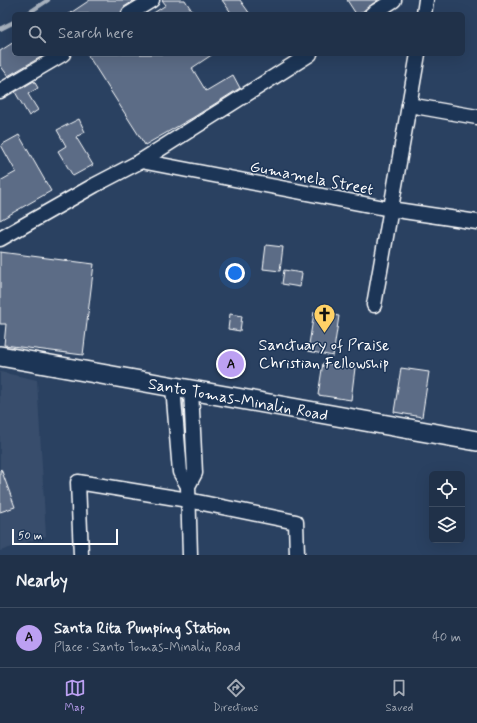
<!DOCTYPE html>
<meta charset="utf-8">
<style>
body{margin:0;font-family:Mynerve,sans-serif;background:#283950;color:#f1f3f6}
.controls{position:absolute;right:12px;bottom:12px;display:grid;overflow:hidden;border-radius:6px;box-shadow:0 4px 16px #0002}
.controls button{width:36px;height:36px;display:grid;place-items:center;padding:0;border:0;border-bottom:1px solid #3d4c61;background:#203149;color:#f1f3f6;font:20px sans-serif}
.scale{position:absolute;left:12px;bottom:10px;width:106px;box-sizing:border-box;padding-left:4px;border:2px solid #fff;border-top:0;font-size:11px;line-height:14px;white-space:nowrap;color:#fff;-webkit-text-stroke:3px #1d3557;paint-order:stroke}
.you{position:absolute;left:235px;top:273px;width:14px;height:14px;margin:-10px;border:3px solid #fff;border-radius:50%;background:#1a73e8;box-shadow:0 0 0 6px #1a73e833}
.badge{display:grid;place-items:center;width:26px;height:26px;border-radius:50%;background:#bca0f2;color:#111;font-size:13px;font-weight:700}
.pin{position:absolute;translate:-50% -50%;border:2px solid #fff;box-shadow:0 1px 4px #0006}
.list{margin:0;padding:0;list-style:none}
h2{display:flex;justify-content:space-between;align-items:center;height:52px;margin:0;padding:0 16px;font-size:17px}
h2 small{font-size:13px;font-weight:400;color:#a2a9b4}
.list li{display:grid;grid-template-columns:26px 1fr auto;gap:12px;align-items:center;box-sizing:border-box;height:60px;padding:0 16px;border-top:1px solid #3d4c61}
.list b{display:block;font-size:15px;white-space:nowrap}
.list p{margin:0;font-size:13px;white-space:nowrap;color:#a2a9b4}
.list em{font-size:13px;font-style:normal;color:#a2a9b4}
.icon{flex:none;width:22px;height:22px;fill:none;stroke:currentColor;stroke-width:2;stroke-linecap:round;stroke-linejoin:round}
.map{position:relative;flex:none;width:477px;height:555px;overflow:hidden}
.search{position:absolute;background:#203149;box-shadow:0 4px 16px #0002;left:12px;right:12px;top:12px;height:44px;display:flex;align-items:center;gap:10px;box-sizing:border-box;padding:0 14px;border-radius:6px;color:#a2a9b4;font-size:15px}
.sheet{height:112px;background:#203149}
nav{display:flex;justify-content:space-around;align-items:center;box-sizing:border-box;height:56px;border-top:1px solid #3d4c61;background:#203149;font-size:11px;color:#a2a9b4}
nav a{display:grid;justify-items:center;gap:2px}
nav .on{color:#bca0f2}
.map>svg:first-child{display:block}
.built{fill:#394e6c}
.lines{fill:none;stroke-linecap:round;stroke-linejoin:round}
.stream{stroke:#a7b1be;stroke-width:4.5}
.building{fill:#5b6c86;stroke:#fff}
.minor-casing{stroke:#fff;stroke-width:17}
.secondary-casing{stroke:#fff;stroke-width:22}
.minor{stroke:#1d3557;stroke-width:14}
.secondary{stroke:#1d3557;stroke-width:19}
.labels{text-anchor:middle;stroke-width:3;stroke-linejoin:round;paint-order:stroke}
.street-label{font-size:16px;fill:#fff;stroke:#1d3557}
.poi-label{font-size:16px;fill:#fff;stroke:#1d3557}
</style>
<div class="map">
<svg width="477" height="555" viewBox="0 0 477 555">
<rect width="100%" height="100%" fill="#2a4161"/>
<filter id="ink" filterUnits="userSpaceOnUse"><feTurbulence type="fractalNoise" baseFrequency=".025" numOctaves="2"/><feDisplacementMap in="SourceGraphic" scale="8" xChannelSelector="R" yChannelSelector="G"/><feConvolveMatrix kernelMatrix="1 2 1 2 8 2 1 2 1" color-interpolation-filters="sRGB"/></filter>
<g filter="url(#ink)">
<path class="built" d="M0,372L37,380L46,536L0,551Z"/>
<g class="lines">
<g class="stream">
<path d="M27,14L48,0"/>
<path d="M0,29L14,22"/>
</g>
</g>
<g class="building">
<path d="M90,0H135L124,7L121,14H69Z"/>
<path d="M162,0H185L194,14H152L166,5Z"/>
<path d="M222,0H240L250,14H232Z"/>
<path d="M347,0H378L359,14H356Z"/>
<path d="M14,42V54H46L8,76L0,65V51Z"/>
<path d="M87,54H213L192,68L206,91L233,75L240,88L194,117L145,145Z"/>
<path d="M34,81L38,88L28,94L38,110L29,116L15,92Z"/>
<path d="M79,119L85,132L76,137L93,165L73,176L58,151L66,146L57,130Z"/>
<path d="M19,135L51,191L0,220V181L16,172L1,145Z"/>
<path d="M266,245L283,247L280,271L263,269Z"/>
<path d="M0,252L94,264L83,355L4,345L6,324H0Z"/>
<path d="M284,270L302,273L300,287L282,284Z"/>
<path d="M314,312L339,316L333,356L308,351Z"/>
<path d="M230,314L242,316L240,331L228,329Z"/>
<path d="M226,354L238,356L235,373L224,371Z"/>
<path d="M323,363L355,368L351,400L318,395Z"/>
<path d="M401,368L429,372L422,417L394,412Z"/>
<path d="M1,469L15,507L0,512V470Z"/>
</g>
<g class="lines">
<defs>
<g id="minor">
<path d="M129,14L152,0"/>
<path d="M372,14L394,0"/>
<path d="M424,14L426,0"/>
<path d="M0,91L63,54"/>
<path d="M409,105L477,117"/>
<path d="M141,161L390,209L477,222"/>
<path d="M0,239L95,185L141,161L310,54"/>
<path d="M374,305L418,54"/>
<path d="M173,387L180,472L188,486"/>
<path d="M81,555L78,482L188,500L296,522L297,555"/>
<path d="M190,555L188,486L195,473L191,390"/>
</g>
<g id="secondary">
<path id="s1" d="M0,356L477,441"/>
</g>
</defs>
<use href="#minor" class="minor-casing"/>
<use href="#secondary" class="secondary-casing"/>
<use href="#minor" class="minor"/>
<use href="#secondary" class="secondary"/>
</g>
</g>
<defs>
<symbol id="church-pin" viewBox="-11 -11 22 30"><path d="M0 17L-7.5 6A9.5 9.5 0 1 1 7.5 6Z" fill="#ffd166" stroke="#1d3557"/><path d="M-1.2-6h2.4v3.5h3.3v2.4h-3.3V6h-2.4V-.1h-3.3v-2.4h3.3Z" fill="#111"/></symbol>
</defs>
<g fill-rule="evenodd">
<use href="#church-pin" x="312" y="302" width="25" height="34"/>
</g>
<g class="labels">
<g class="street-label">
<text transform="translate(312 177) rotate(11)" y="6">Gumamela Street</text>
<text dy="6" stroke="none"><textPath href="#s1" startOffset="242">Santo Tomas-Minalin Road</textPath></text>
</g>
<g class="poi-label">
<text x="324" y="350">Sanctuary of Praise<tspan x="324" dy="18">Christian Fellowship</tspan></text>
</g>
</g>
</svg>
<div class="controls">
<button><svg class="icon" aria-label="locate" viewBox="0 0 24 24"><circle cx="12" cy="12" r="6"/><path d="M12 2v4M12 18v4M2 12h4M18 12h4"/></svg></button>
<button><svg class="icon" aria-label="layers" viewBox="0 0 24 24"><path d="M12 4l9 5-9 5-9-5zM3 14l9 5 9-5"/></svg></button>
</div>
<div class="scale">50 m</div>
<div class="you"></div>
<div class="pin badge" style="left:231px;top:364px">A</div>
<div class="search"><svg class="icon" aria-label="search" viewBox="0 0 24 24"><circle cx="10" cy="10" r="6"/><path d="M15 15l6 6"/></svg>Search here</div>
</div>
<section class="sheet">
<h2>Nearby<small></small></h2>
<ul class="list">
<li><span class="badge">A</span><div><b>Santa Rita Pumping Station</b><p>Place · Santo Tomas-Minalin Road</p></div><em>40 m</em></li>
</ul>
</section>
<nav>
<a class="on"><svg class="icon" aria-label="map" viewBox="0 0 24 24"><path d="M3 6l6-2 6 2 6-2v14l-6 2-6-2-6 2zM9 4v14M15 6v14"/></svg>Map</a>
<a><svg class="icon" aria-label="directions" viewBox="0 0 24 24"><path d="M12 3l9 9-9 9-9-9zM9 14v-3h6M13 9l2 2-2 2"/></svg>Directions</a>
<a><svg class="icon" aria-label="saved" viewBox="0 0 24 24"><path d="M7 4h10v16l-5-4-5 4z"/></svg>Saved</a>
</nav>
